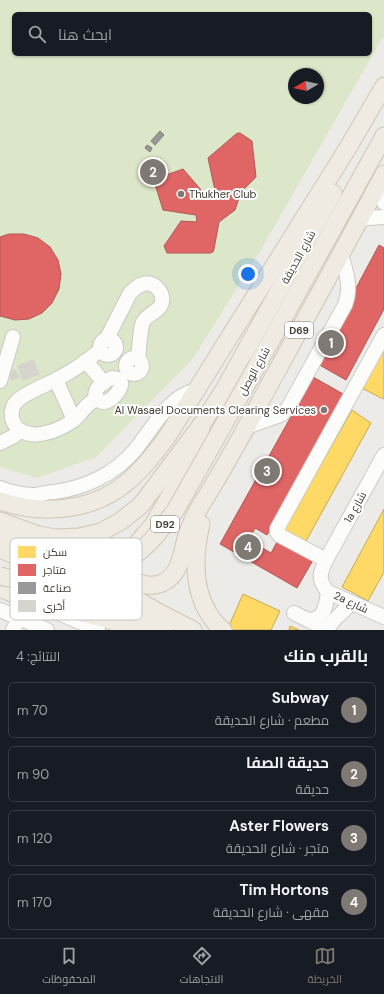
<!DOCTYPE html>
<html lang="ar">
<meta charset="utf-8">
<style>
body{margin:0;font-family:"DM Sans",Cairo,sans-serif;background:#242831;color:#f1f3f6;direction:rtl}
.compass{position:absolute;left:288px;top:68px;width:36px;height:36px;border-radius:50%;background:#171b24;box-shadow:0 1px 3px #0004;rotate:261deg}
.you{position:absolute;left:248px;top:274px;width:14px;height:14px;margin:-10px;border:3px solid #fff;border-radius:50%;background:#1a73e8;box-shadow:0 0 0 6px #1a73e833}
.badge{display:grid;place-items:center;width:26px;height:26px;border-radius:50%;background:#7e7973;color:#fff;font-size:13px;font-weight:700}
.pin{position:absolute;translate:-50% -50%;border:2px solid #fff;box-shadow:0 1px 4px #0006}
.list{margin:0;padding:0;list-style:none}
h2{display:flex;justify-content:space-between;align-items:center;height:52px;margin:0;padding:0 16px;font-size:17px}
h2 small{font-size:13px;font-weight:400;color:#9ea1a6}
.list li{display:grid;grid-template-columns:26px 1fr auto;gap:12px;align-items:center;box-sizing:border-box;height:56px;margin:0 8px 8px;padding:0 8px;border:1px solid #363941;border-radius:6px}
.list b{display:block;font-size:15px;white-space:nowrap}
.list p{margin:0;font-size:13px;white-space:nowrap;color:#9ea1a6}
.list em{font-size:13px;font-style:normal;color:#9ea1a6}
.icon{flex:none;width:22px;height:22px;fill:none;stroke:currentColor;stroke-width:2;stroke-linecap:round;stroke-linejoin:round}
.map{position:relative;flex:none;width:384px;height:630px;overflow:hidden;direction:ltr}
.search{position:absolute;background:#171b24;box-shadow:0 1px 3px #0004;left:12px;right:12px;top:12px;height:44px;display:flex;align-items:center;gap:10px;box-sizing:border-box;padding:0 14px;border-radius:6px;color:#9ea1a6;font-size:15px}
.sheet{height:308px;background:#171b24}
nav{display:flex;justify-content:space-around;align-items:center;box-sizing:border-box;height:56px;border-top:1px solid #363941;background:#171b24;font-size:11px;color:#9ea1a6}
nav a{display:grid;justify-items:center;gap:2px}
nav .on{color:#7e7973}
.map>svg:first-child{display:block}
.green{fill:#dce6c8;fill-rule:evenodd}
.homes{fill:#ffd966;stroke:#c6aa57}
.shops{fill:#e06666;stroke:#b15957}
.industry{fill:#999;stroke:#7f7d7b}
.building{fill:#d7d4cf;stroke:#d5d2cd}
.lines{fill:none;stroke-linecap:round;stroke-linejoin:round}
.minor-casing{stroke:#cbc9c5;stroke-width:16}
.major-casing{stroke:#cec6b6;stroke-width:19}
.minor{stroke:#fcfcfb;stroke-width:14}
.major{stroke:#efebe3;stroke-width:17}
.major-bridge-casing{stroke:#cec6b6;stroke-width:19;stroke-linecap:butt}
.major-bridge{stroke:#efebe3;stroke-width:17}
.poi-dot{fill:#7e7973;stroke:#fff;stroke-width:1.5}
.labels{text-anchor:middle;stroke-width:4;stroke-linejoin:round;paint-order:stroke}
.shield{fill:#fff;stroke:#7b7671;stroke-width:1}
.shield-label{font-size:10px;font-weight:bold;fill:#423c34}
.poi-label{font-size:11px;fill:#423c34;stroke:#fff;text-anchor:start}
.street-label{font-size:11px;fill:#423c34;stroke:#fff}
.key{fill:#fff;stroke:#c6c4c2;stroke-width:1}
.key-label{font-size:11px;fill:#423c34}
</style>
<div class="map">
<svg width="384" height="630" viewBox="0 0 384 630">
<rect width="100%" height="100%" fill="#edebe7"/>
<path class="green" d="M0,0H384V35L263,246L192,360L96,457L37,478L0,467ZM14,14H370V54H14ZM294,74H318V98H294Z"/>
<g class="homes">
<path d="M384,344V397L383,399L360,387Z"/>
<path d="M352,410L371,423L305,543L283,531Z"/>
<path d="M384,509V572L368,601L342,587Z"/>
<path d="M243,594L280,611L271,630H231L228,628Z"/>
<path d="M290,626L299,630H289Z"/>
</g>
<g class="shops">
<path d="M238,133H240L252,141L256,177L241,192L235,210L219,222L214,249L213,252L210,253H167L164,246L181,221L197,222L196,215L163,210L154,181L155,179L183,169L208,198L216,195L208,158L236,134Z"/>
<path d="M9,234H24L38,238L50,247L58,260L61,274L59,289L52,303L42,313L29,319L15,320L0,316V237Z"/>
<path d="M379,245L384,248V309L346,380L316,363Z"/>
<path d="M313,377L345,395L267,535L255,528L249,540L271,553L278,540L313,560L297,588L220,544Z"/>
</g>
<g class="industry">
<path d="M160,131L164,135L155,145L151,141Z"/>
<path d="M147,145L152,148L150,152L145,148Z"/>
</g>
<g class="building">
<path d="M33,360L39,374L23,380L18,366Z"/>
<path d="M15,370L19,377L12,380L9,373Z"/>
</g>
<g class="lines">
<defs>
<g id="minor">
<path d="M377,188L384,203"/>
<path d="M359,220L369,218L384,217"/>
<circle cx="108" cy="347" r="8"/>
<path d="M106,340L130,293C133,290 137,286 143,284C153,281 164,291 162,302C160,312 148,313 143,322C140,329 139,350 138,359"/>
<circle cx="134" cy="366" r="8"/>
<path d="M86,361L104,383"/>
<path d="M112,378C132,378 114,401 105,402C98,403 93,395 97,389C100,385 107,380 112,378Z"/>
<path d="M56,380L74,420"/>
<path d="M0,381L13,337"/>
<path d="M97,398C92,401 88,404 85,408C81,411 79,416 75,419C62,429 39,439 23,432C18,430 13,424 12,418C11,412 12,406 17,401C23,394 48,384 57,379C73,371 87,361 100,350"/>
<path d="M246,427L278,416L282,414L288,408L345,305C352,287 346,272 341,254"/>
<path d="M0,443L14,436L20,430"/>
<path d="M384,455L326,560C320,573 317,579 328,592L384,617"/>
<path d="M0,488C10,492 21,495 33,495C39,495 47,492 54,492C85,488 115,474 135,450C153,428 168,396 197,390"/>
<path d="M326,560L279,535L277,532V529L384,335"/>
<path d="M0,610L47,630"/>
<path d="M54,611L98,630"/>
<path d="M294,613L328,630"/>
<path d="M308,620C325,620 326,605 328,592"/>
<path d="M327,629L335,619L352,603"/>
<path d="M13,630L19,618"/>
</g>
<g id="major">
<path d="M258,364L384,136"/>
<path d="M202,424C194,461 171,492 153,525C150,528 148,531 145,534C136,546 124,554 129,570C131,575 134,579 138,582C147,587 156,586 164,582C181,574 182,551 187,535C191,524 195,514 201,505C229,461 252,416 277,371C313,305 349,240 384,174"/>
<path d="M0,501C41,515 91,512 126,483C142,470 154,454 167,437L349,146L384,86"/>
<path d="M0,521L38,535L56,538L79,537L101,532L121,521L141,505L202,424L225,388L333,193"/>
<path d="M201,524C194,554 192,587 209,614C213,620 217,626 223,630"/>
<path d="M0,532L110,584L158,612L193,630"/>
<path d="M0,549C56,573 111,600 164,630"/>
<path d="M0,588L21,597L106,619L138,630"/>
</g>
</defs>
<use href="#minor" class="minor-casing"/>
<use href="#major" class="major-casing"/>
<use href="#minor" class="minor"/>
<use href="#major" class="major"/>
<defs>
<path id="major-bridge" d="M0,576C13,579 26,582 39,583C78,585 119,572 148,544C158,534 166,522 175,511L258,364"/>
</defs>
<use href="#major-bridge" class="major-bridge-casing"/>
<use href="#major-bridge" class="major-bridge"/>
</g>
<g class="poi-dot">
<circle cx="181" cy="194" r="4"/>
<circle cx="324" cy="410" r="4"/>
</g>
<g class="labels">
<g class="shield">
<rect x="285" y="322" width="28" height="16" rx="3"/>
<rect x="151" y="516" width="28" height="16" rx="3"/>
</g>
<g class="shield-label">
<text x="299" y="334">D69</text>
<text x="165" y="528">D92</text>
</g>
<g class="poi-label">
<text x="189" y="198">Thukher Club</text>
<text x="316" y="414" text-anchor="end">Al Wasael Documents Clearing Services</text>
</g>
<g class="street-label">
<text transform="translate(298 257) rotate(-61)" y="4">شارع الحديقة</text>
<text transform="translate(254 371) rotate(-61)" y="4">شارع الوصل</text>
<text transform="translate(355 507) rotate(-61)" y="4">1a شارع</text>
<text transform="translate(351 602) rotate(25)" y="4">2a شارع</text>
</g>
</g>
<rect x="10" y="538" width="132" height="82" rx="6" class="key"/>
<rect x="18" y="546" width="18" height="12" fill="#ffd966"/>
<rect x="18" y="564" width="18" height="12" fill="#e06666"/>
<rect x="18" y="582" width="18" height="12" fill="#999"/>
<rect x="18" y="600" width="18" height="12" fill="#d7d4cf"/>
<g class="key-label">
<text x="43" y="556">سكن</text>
<text x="43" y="574">متاجر</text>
<text x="43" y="592">صناعة</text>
<text x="43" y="610">أخرى</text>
</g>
</svg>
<svg class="compass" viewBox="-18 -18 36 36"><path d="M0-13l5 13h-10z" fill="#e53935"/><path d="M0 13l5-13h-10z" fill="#9ea1a6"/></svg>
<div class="you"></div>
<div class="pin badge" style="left:331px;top:343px">1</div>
<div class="pin badge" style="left:153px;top:172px">2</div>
<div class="pin badge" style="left:267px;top:471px">3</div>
<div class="pin badge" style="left:248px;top:547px">4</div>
<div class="search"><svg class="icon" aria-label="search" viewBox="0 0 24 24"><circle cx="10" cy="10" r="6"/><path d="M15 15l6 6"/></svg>ابحث هنا</div>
</div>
<section class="sheet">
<h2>بالقرب منك<small>النتائج: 4</small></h2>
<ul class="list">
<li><span class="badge">1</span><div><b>Subway</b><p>مطعم · شارع الحديقة</p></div><em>70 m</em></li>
<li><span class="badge">2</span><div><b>حديقة الصفا</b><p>حديقة</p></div><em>90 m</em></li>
<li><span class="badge">3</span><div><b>Aster Flowers</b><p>متجر · شارع الحديقة</p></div><em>120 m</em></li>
<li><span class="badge">4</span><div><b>Tim Hortons</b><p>مقهى · شارع الحديقة</p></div><em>170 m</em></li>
</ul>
</section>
<nav>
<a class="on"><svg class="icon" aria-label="map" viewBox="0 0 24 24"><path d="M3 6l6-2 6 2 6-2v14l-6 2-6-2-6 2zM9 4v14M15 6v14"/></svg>الخريطة</a>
<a><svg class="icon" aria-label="directions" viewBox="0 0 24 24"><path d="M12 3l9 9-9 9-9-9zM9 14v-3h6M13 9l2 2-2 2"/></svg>الاتجاهات</a>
<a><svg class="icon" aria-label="saved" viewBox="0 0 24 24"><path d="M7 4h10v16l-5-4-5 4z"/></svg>المحفوظات</a>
</nav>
